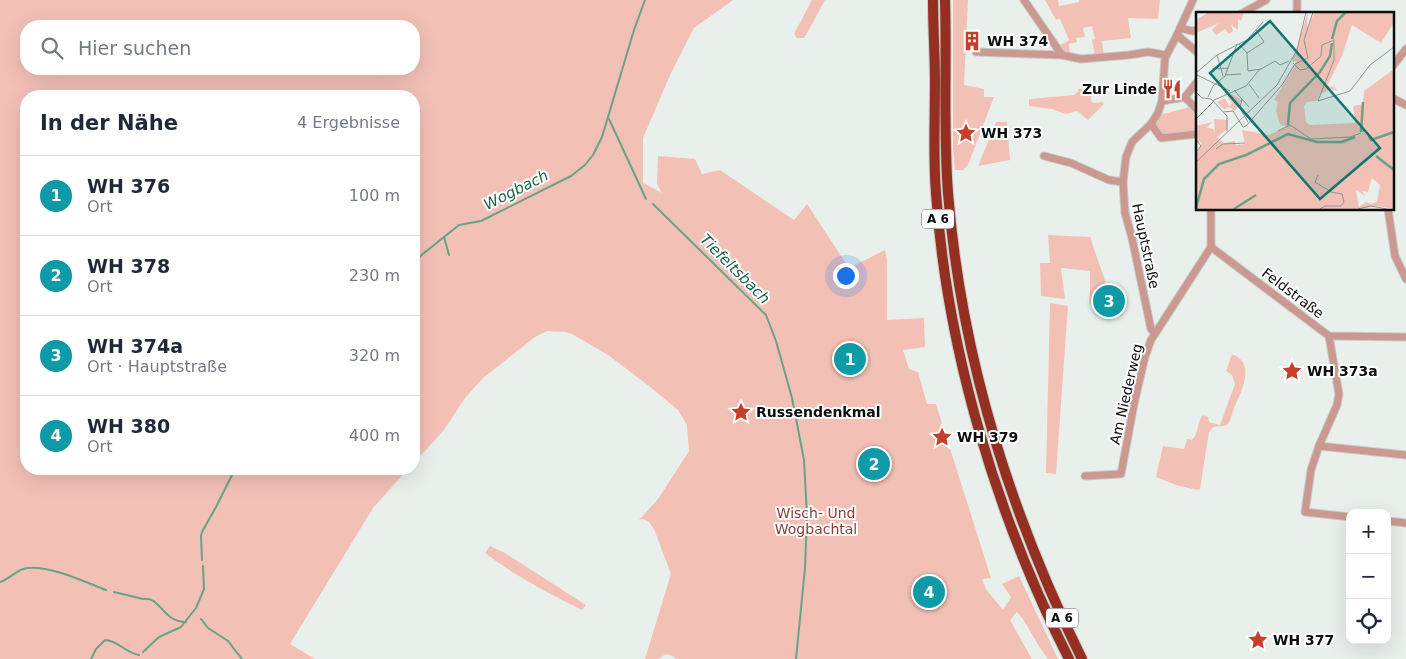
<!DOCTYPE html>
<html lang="de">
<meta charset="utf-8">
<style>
body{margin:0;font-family:"DejaVu Sans",sans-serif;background:#f6f6f7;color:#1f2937}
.controls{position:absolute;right:15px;bottom:15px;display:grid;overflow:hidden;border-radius:10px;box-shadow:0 5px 20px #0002}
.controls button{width:45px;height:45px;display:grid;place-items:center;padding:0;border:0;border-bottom:1px solid #e0e1e3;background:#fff;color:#1f2937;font:25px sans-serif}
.you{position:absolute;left:845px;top:275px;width:18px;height:18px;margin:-12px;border:4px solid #fff;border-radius:50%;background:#1a73e8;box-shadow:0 0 0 8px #1a73e833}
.badge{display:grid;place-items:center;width:32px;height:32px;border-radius:50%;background:#1a73e8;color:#fff;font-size:16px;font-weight:700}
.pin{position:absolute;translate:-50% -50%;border:2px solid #fff;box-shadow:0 1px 5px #0006}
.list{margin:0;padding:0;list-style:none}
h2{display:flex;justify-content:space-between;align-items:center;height:65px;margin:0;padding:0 20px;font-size:21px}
h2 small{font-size:16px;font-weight:400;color:#747a83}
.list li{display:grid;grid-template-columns:32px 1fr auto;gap:15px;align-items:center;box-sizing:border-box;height:80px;padding:0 20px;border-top:1px solid #e0e1e3}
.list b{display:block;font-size:19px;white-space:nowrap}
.list p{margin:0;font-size:16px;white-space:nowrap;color:#747a83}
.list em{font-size:16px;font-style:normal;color:#747a83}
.icon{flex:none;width:28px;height:28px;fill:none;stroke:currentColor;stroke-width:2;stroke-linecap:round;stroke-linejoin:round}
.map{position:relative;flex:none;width:1406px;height:659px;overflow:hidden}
.search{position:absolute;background:#fff;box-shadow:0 5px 20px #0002;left:20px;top:20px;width:400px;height:55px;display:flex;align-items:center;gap:12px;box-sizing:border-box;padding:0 18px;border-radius:20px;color:#747a83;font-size:19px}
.panel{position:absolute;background:#fff;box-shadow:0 5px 20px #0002;left:20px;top:90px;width:400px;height:385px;border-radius:20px}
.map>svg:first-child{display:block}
.green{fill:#f3c0b6;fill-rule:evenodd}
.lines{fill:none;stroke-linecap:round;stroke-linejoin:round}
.stream{stroke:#67a486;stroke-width:2}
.minor-casing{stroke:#c6ccc8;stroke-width:9}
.highway-casing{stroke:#c6ccc8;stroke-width:12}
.minor{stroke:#cb9990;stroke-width:7}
.highway{stroke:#942f22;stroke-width:10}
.labels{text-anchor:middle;stroke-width:4;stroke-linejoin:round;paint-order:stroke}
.shield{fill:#fff;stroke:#555656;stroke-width:1}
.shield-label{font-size:12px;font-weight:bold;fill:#0c0e0d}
.poi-label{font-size:14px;font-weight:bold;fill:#0c0e0d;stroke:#fff;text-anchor:start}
.street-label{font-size:14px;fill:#0c0e0d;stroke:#fff}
.park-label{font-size:14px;fill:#893c31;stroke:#fff}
.water-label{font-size:15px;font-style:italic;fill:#196345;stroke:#fff}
.inset-river{fill:none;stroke:#67a486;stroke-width:2.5}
.inset-road{fill:none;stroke:#919693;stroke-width:1}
.view{fill:#0f766e;fill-opacity:0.15;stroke:#0f766e;stroke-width:2.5}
.inset-edge{fill:none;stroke:#0c0e0d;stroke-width:2.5}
</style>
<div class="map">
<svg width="1406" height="659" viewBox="0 0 1406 659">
<rect width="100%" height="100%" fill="#e9f0ec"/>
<g class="green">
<path d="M0,0H733L694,28L671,73L643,138V183L662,193L657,184L658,156L695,159L702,174L720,170L794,220L807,204L849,268L885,250L887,260V320L924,318L925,347L903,350L909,369L918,372L927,404H936L991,578L982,579L986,589L1003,610L1011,597L1002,584L1019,576L1058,659H1048L1040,648L1023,619L1017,612L1010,620L1032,659H676C671,653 664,653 659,659H645L671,574L654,529L649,522L643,519L639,520L658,499L689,451L687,425L678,410L649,386L608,355L572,334L565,332L547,331L535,337L483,378L465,398L444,430L414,463V96H26V469H408L373,508L290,644L315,659H0ZM26,26H414V69H26Z"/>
<path d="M812,0H825L806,35L804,38H797L794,34Z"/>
<path d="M953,0H968L964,85L984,89V97H994L968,165L963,170H955L953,148Z"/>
<path d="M1045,0H1058L1059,6L1079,2V0H1160L1158,19L1128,18L1131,38L1102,41L1104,55L1095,56L1092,40L1095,39L1092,26L1083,28L1085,37L1076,38L1077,42L1069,44L1070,54L1064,52L1059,46L1069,40L1060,19L1056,20Z"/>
<path d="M1096,88L1091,97V101L1094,103L1103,102L1104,104L1088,120C1073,108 1082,111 1065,114L1052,109L1029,106V99L1074,95L1078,92V89Z"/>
<path d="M1191,107L1197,114V132L1162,137L1154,125L1159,115Z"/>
<path d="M996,122H1007L1010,160L978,166Z"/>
<path d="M1048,235L1090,237L1115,310H1101L1090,304V271L1061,268L1065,299L1041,296L1040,263H1050Z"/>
<path d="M1050,303L1068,306L1056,474L1046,473Z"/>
<path d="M1232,354C1256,363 1242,390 1235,406C1232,412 1232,418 1228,424L1224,426L1213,427L1209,432L1200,489L1197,490L1176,485L1156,477L1163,446L1184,449L1187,439L1192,440C1199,433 1197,421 1203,415L1208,417L1209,422L1220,425L1235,384L1232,375L1226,371Z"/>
<path d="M490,546L505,553L586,605L582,610C548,593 515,576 485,553Z"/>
</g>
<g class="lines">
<g class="stream">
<path d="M609,119L646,199"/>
<path d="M653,204L766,315L776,341L792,398L804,460L807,516L805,568L796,659"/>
<path d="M444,237L449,255"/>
<path d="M414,261L459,225L481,221L571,176L585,165L593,155L602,137L634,30L645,0"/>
<path d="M202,560L201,535L203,530L216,507L235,469"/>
<path d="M0,582C10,579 17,569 27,568C50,565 85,582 106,590"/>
<path d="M114,592L143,599C161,596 162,622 186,622"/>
<path d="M201,619L208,628L228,641L242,659"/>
<path d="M143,652L159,637L181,627L196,608L204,589L203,566"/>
<path d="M91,659L96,649L105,640C117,640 126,653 139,655"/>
</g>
<defs>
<g id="minor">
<path d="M1024,0L1062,55"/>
<path d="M1241,14L1266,0"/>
<path d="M1297,14V0"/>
<path d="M1180,28L1192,31L1197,30"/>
<path d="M1177,35L1197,52"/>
<path d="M976,52L1062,55L1081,59L1129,55L1148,52L1166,55"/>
<path d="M1392,67L1406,49"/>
<path d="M1185,97L1197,110"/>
<path d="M1392,98L1406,105"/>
<path d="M1162,101L1185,97L1197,82"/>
<path d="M1151,124L1161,138L1197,134"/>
<path d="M1044,156L1071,163L1109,180L1123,182"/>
<path d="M1211,209V247"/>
<path d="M1388,209L1395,256L1406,279"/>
<path d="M1211,247L1329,336L1406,337"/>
<path d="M1155,333L1151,329L1132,238L1125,213L1123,182L1126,157L1132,142L1151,124L1158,113L1162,101L1165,58L1177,35L1193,0"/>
<path d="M1329,336L1339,394L1337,405L1319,446L1311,470L1305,512L1350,517"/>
<path d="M1319,446L1406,455"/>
<path d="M1085,476L1121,474L1134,404L1145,357L1151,340L1211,247"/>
<path d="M1387,521L1406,523"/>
</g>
<g id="highway">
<path d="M933,0C933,28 935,55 935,83C935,120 933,156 936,193C947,352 997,517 1069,659"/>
<path d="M945,0C947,64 943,129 948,193C961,356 1010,513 1082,659"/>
</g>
</defs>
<use href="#minor" class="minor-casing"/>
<use href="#highway" class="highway-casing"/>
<use href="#minor" class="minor"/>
<use href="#highway" class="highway"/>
</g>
<defs>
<symbol id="building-bare" viewBox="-9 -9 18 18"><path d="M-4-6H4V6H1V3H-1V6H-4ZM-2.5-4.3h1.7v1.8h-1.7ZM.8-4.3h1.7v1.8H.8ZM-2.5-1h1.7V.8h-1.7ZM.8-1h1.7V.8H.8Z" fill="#c93d2b" stroke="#fff" stroke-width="2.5" paint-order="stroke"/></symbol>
<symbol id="restaurant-bare" viewBox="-9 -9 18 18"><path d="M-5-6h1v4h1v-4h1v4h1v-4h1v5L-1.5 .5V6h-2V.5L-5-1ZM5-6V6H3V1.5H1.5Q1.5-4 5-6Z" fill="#c93d2b" stroke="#fff" stroke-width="2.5" paint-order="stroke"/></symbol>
<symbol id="sight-bare" viewBox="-9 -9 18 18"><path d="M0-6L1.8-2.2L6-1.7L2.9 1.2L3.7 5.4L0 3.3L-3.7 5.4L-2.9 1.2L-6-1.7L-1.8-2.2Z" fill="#c93d2b" stroke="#fff" stroke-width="2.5" paint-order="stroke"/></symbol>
</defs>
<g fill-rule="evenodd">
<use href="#building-bare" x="958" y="27" width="28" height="28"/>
<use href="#restaurant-bare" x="1158" y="75" width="28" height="28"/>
<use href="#sight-bare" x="952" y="119" width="28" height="28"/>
<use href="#sight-bare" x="1278" y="357" width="28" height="28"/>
<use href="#sight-bare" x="727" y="398" width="28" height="28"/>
<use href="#sight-bare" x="928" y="423" width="28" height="28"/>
<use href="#sight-bare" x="1244" y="626" width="28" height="28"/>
</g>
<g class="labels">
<g class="shield">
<rect x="922" y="209.5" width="32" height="19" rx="4"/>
<rect x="1046" y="608.5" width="32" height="19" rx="4"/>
</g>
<g class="shield-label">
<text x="938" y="223">A 6</text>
<text x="1062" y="622">A 6</text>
</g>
<g class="poi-label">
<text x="987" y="46">WH 374</text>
<text x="1157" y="94" text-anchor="end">Zur Linde</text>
<text x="981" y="138">WH 373</text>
<text x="1307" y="376">WH 373a</text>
<text x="756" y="417">Russendenkmal</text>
<text x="957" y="442">WH 379</text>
<text x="1273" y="645">WH 377</text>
</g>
<g class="street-label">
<text transform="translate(1146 246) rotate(78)" y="5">Hauptstraße</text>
<text transform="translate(1293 293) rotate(37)" y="5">Feldstraße</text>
<text transform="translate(1126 394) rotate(-77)" y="5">Am Niederweg</text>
</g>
<g class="park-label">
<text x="816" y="518">Wisch- Und<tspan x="816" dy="16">Wogbachtal</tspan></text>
</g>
<g class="water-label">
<text transform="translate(516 190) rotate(-27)" y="5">Wogbach</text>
<text transform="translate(735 269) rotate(45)" y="5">Tiefeltsbach</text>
</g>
</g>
<g transform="translate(1196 12)">
<rect width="198" height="198" fill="#e9f0ec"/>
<path d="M13,0H48L45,9L42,7V18L35,13L37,19L33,22L29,17L20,23L16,18L23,11L0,21V8ZM112,0L111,15L119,0H197V12L185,31L156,13L146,44L131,74L137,75L141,70L138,75L142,79L135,77L124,82L121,89L111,90L108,94L110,110L114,113L159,111L157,94L167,92L168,79L197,58V197L182,194L160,197H0V143L6,130L0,131V114L16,110L11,116L18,117L19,121L18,107L32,108L31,117L21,125L28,131L39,129L40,133L49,132L46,118L73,123L90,115L84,112L80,99L82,90L78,88L100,52V49L96,50ZM176,166L184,173L181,189L176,192L170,190L163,195L160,178L169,184L166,179L172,180ZM35,82L46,88L39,99L33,95L28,97L21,90L29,86L33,94L36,91L31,84Z" fill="#f3c0b6" fill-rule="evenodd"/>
<path class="inset-river" d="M136,27L141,9L150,0M92,113L94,91L124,60L134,44L136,31M165,120L167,90M173,124L175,128L198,120M180,144L198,158M0,196L8,167L23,152L50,143L92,122L121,130H146L159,125M38,197L60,183"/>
<path class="inset-road" d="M43,32L51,41L52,59M51,41L68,30L60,18M21,43L27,64M97,51L104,58L110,57L125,44L126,33L138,28V48L122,89L154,79L174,53L198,35M99,52L112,46L108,28L117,0M16,57L33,56M52,59L65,57L79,49L84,53L93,49M0,61L21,43L51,28L67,10M1,63L34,79M30,63L45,62M53,72L63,86M38,78L53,95M0,80L6,86L15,87L31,104V119M12,85L17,74L29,64L41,32M46,87L44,96L52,110M16,89L50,74L64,57M27,100L37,99L47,115L50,114L86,73L99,52M0,107L17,90M82,119L94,113L115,127L154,125L165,121M0,128L5,134L0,140M20,137L27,132L49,131M0,150L81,73L101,38L110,0M122,163L119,170L135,180L146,182L148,190L145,194H129L124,197M162,197L175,194L191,197"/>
<path class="view" d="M74,9L184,136L124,187L14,61Z"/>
<rect width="198" height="198" class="inset-edge"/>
</g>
</svg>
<div class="controls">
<button>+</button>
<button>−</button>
<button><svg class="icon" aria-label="locate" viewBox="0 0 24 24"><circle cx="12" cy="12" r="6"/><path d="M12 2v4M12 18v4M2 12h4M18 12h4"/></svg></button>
</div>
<div class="you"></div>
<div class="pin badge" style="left:850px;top:359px;background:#0f9aa8">1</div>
<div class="pin badge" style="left:874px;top:464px;background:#0f9aa8">2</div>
<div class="pin badge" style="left:1109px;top:301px;background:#0f9aa8">3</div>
<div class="pin badge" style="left:929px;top:592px;background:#0f9aa8">4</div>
<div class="search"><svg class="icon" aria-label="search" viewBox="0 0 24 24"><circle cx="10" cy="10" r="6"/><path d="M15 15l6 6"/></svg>Hier suchen</div>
<section class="panel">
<h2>In der Nähe<small>4 Ergebnisse</small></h2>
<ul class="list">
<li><span class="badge" style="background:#0f9aa8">1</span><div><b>WH 376</b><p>Ort</p></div><em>100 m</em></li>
<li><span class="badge" style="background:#0f9aa8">2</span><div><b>WH 378</b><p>Ort</p></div><em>230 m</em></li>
<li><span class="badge" style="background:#0f9aa8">3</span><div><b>WH 374a</b><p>Ort · Hauptstraße</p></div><em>320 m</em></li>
<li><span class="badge" style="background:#0f9aa8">4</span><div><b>WH 380</b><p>Ort</p></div><em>400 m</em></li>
</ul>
</section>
</div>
